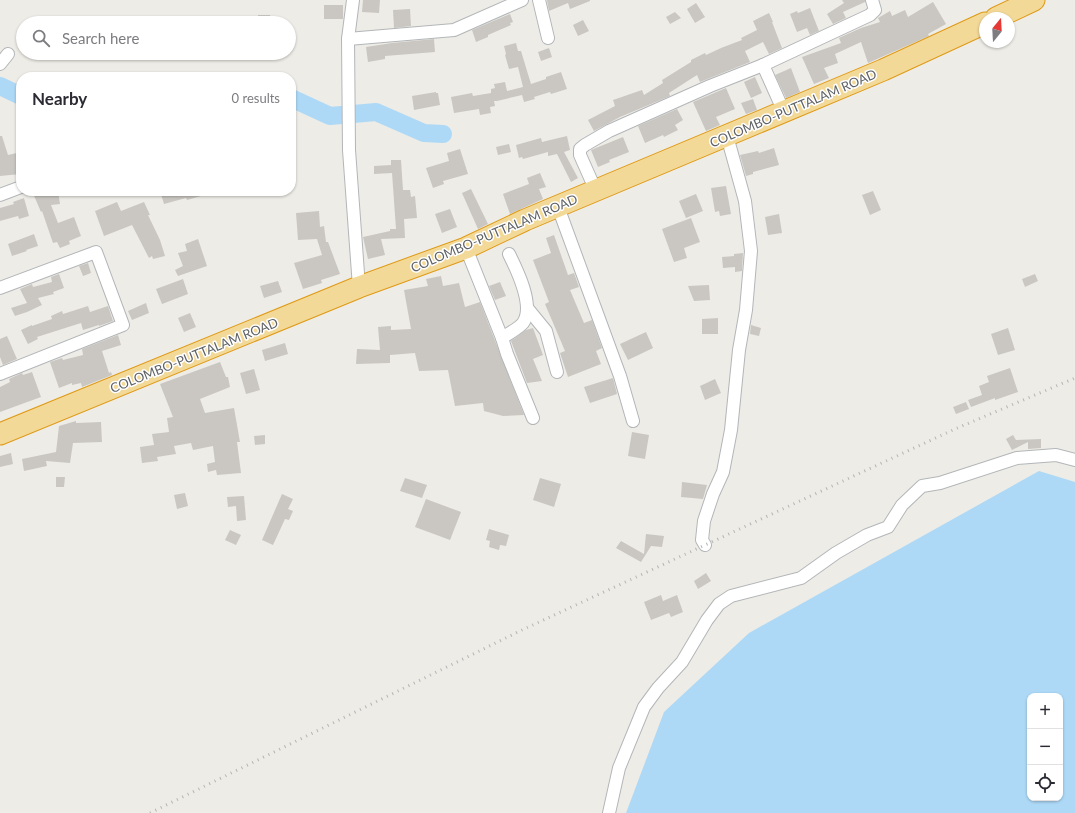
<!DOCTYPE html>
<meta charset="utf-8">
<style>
body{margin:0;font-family:Lato,sans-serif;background:#f7f7f7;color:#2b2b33}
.controls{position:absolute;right:12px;bottom:12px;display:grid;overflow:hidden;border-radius:8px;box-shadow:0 1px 3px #0004}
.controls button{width:36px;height:36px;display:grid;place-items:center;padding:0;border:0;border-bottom:1px solid #e1e1e2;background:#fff;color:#2b2b33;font:20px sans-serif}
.compass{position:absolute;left:979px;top:12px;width:36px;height:36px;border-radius:50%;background:#fff;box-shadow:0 1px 3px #0004;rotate:18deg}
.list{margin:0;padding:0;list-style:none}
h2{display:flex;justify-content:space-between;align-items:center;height:52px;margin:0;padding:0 16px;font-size:17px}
h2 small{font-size:13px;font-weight:400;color:#7c7c81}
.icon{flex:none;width:22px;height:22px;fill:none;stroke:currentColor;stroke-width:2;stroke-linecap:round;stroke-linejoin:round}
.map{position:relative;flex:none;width:1075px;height:813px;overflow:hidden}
.search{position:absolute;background:#fff;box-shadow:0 1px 3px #0004;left:16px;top:16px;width:280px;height:44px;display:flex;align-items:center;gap:10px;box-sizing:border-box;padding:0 14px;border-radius:22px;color:#7c7c81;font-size:15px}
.panel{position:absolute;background:#fff;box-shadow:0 1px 3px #0004;left:16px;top:72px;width:280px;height:124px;border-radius:16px}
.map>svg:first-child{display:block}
.water{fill:#add9f7;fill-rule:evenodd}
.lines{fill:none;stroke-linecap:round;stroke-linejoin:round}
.river{stroke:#add9f7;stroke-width:18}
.building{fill:#cac7c2}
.street-casing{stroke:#b3b6b9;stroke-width:14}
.highway-casing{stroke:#df9a16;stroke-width:23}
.street{stroke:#fff;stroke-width:12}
.highway{stroke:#f3d998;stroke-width:21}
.rail{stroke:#b4b5b5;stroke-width:3;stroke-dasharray:1 5;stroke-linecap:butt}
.labels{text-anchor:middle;stroke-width:3;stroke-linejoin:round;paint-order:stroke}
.street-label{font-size:13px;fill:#5e6165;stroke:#fff}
</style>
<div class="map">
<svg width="1075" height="813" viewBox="0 0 1075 813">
<rect width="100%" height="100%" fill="#eeece6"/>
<path class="water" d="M1039,471L1075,482V813H626L664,712L749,633ZM1030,696H1060V798H1030Z"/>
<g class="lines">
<g class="river">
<path d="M0,86L21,96"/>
<path d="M291,98L330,116L376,112L424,133L443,134"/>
</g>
</g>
<g class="building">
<path d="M363,0H380L379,13L362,12Z"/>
<path d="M547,0H590V1L570,9L568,3L549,11Z"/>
<path d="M842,0H865V2L843,12L846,18L833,24L827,14L844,3Z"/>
<path d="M933,2L946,24L928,34L929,36L868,63L861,42L835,54L838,63L824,68L829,78L814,84L802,57L841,43L839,38L841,37L861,28L880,22L878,18L890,11L892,16L905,10L908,17Z"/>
<path d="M696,3L705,17L695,23L687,9Z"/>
<rect x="324" y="5" width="19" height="14"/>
<path d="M810,8L819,31L810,35L807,28L797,32L790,14L797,11L798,13Z"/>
<path d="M410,9L411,26L394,28L393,10Z"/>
<path d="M675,12L681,18L670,24L666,17Z"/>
<path d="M769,13L773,22H772L782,48L769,54L763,42L745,51L750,62L700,82L697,75L669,93L670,96L620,117L594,131L588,120L615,106L613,100L642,90L644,95L663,83L662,80L691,62V60L705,53L706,55L721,48L742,40L741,38L757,30L753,21Z"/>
<path d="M510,14L513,22L510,23L511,25L488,35V37L476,42L472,30Z"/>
<path d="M258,15H270L271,23H259Z"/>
<path d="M583,20L589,31L578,36L573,25Z"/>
<path d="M434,39L435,52L385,56V59L368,62L366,47L392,43Z"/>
<path d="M516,43L518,51H521L531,84L546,79V77L561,72L567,89L551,94L550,92L534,97L535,99L524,102L522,95L497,101H494L495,106L490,107L491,113L480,115L479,109L454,113L451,97L472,93L473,96L491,93V89L495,88L494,84L505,82L507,91L523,87L518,67L509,69L505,55L506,54L504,46Z"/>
<path d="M549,48L552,57L541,61L538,52Z"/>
<path d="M791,68L800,92L786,98L775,75Z"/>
<path d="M755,77L762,93L751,98L744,82Z"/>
<path d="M726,88L735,109L716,117L720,125L706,131L693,102Z"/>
<path d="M436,92V93H438L440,105L414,110L412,96Z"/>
<path d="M753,99L757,110L746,114L741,103Z"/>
<path d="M677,109L683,120L675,125L678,130L664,137L663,135L645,143L638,126Z"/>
<path d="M0,136H2L8,155L21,152V174L0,176Z"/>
<path d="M567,136L570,150L564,152L578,178L571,182L557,154L548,156V152L523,159L522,157L519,158L516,145L541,138L542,142Z"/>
<path d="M623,137L629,152L609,160L610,162L598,167L591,150Z"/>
<path d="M509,144L511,152L498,155L496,147Z"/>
<path d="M774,148L779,165L753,172V174L746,176L740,155L758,151L759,153Z"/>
<path d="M460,149L468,174L443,181L444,184L433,188L426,168L449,161L447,153Z"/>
<path d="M391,160H401L403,190H410L411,197L415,196L417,218L404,219L405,238L381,239L385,255L368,259L363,237L390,231V229H396L392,173L374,174V166L391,165Z"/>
<path d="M540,173L546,187L539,189L543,199L510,214L503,194L529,184L527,178Z"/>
<path d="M726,186L731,214L720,216L719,211L715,212L711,188Z"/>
<path d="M471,189L488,224L478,229L462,193Z"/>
<path d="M32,191H58L60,204L51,205L58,223L74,217L81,236L69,241L70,244L60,248L57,242L53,243L42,211L41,212Z"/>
<path d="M160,191H211V193L187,200L186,198L164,204Z"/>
<path d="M873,191L881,210L870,215L862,195Z"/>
<path d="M696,194L703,211L686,218L679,201Z"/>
<path d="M24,198L29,216L19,219L18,216L0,221V208L14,204L13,202Z"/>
<path d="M117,202L121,211L144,202L150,215H148L160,240L165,256L153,259L152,256L149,258L132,225L104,236L95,211Z"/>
<path d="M450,209L457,227L442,233L435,214Z"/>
<path d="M319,211L320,227L324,226L326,242H328L340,274L321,280L322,283L303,289L294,263L322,255L317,239L298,240L296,213Z"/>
<path d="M779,214L782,233L768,235L765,217Z"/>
<path d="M691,218L700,242L684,248L687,258L674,262L662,229Z"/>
<path d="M34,234L38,246L26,250L27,251L12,256L8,244Z"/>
<path d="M554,235L568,275L574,273L579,287L570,290L584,323L592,320L602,348L596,351L601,364L568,377L560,353L565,351L545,304L549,302L533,260L551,253L546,238Z"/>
<path d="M198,239L207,266L178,276L175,270L183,266L178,253L187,251L185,244Z"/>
<path d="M743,253L742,271L735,272V267L723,268L722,257L734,256V254Z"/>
<path d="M88,263L91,273L83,276L79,266Z"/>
<path d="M59,274L64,288L53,292L54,294L38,298L42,305L27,312L15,316L11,308L27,303L20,289L32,284L33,287L52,282L51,277Z"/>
<path d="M1035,274L1038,281L1025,287L1022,279Z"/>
<path d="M441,276L443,286L459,283L465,307L480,302L524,415L503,416L484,411L483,403L455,406L448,370L419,371L415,353L390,355V363L356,364L357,349L380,350L378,327L391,326V330L411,329L404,290L428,286L426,279Z"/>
<path d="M183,279L188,294L162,304L156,289Z"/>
<path d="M278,281L282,292L264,298L260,286Z"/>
<path d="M500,282L506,296L495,300L489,286Z"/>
<path d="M709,285L710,300L694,301L688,286Z"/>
<path d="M146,303L149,313L132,320L128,311Z"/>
<path d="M88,306L90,312L108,306L113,321L99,326V325L83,330L81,323L37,337L38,339L28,344L21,330L32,325V326L52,319L51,316L62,311L63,314Z"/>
<path d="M190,313L196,327L184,332L178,318Z"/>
<path d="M718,318V334H702V319Z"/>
<path d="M751,325L761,328L759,336L750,334Z"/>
<path d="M533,328L543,355L533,359L542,381L527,383L511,341L526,330Z"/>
<path d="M1008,328L1015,350L998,355L991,334Z"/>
<path d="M646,332L653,348L628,360L620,344Z"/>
<path d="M118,335L121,345L102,351L109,373L111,372L112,375L82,387L81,383L72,385V383L59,388L50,362L62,358L63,360L83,355L82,349Z"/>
<path d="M7,336L17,359L3,365L0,357V339Z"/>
<path d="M285,343L288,354L265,361L262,350Z"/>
<path d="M220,362L226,377H228L230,387L200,399L205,413L234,408L240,442H237L241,473L217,475L216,470L208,472L207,464L215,462L213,446L193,450L191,443L174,446L176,454L157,457L158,461L142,463L140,447L154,445L152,434L169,432L167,418L173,417L160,384Z"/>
<path d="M1010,368L1018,392L995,400V398L971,407L968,400L982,395L979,386L989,382L987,376Z"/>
<path d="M254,369L260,390L246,394L240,373Z"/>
<path d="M32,372L41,397L0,412V387L10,382L9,379L22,373L23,375Z"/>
<path d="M613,378L617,394L590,403L584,387Z"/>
<path d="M715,379L721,393L705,400L700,386Z"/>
<path d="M966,402L969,409L956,414L953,407Z"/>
<path d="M76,421V423L101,422L102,442L73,443L70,463L46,461L47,466L24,471L22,459L56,452L59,426Z"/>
<path d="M632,432L649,435L645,459L628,456Z"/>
<path d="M265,435V444L255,445L254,436Z"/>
<path d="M1013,435L1016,440L1041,439V448L1028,449V442L1012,450L1006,439Z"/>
<path d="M11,453L13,464L0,467V456Z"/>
<path d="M56,477H65L64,487H56Z"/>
<path d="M405,478L427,485L422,498L400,491Z"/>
<path d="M540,478L561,484L554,507L533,500Z"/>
<path d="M682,482L707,485L703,499L681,497Z"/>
<path d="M185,493L188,506L177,509L174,495Z"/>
<path d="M282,494L293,499L288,509L293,511L289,520L285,519L273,545L262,540Z"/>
<path d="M244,496L246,520L237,521L236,506L228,507L227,497Z"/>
<path d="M426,499L461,512L450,540L415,527Z"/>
<path d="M489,529L509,535L506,546L500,545L499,550L489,547L490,541L486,540Z"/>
<path d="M230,530L241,535L236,545L225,540Z"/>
<path d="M646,534L664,536L662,547L651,546L641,562L616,548L621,541L644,554Z"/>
<path d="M706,573L711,581L698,589L694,581Z"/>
<path d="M661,595L663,601L677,595L683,612L671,617L669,613L651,620L644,602Z"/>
</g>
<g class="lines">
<defs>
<g id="street">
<path d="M353,0L348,39L349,150L359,287"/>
<path d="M539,0L548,38"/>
<path d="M348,39L454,30L522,0"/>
<path d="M0,64L8,54"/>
<path d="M763,65L784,112"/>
<path d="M596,191L580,155V149L585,145L609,131L710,86L763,65L870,15L875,10L872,0"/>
<path d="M0,195L21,187"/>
<path d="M558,207L620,376L633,421"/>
<path d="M466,248L502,338"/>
<path d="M509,254C517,270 535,306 523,323C519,328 508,334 502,338L507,354L533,418"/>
<path d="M0,288L96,252L123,325L0,374"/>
<path d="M528,309L546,331L557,372"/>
<path d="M705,545L702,540L704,521L713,494L723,472L731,430L739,350L746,310L751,251L745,201L727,136"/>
<path d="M609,813L619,768L644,707L658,688L682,662L707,620L719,604L731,596L801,578L836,553L867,535L888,527L902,505L922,486L940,483L1017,458L1056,455L1075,460"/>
</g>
<g id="highway">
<path d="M996,18L1034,0"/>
<path d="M0,434L359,287L466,248L525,220L883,70L985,23"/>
</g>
</defs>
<use href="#street" class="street-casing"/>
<use href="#highway" class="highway-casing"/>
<use href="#street" class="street"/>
<use href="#highway" class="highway"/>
<path class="rail" d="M150,813L522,630L955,429L1075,378"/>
</g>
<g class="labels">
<g class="street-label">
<text transform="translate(793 108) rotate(-23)" y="5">COLOMBO-PUTTALAM ROAD</text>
<text transform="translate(494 233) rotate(-23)" y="5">COLOMBO-PUTTALAM ROAD</text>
<text transform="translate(194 355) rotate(-22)" y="5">COLOMBO-PUTTALAM ROAD</text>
</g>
</g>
</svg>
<div class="controls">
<button>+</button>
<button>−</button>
<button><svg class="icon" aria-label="locate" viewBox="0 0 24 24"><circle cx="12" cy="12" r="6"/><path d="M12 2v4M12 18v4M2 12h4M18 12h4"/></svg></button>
</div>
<svg class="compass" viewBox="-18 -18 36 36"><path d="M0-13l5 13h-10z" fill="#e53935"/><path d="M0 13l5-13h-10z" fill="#7c7c81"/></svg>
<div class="search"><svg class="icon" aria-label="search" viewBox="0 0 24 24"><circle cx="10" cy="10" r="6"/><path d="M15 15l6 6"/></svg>Search here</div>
<section class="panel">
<h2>Nearby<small>0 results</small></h2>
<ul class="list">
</ul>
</section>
</div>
